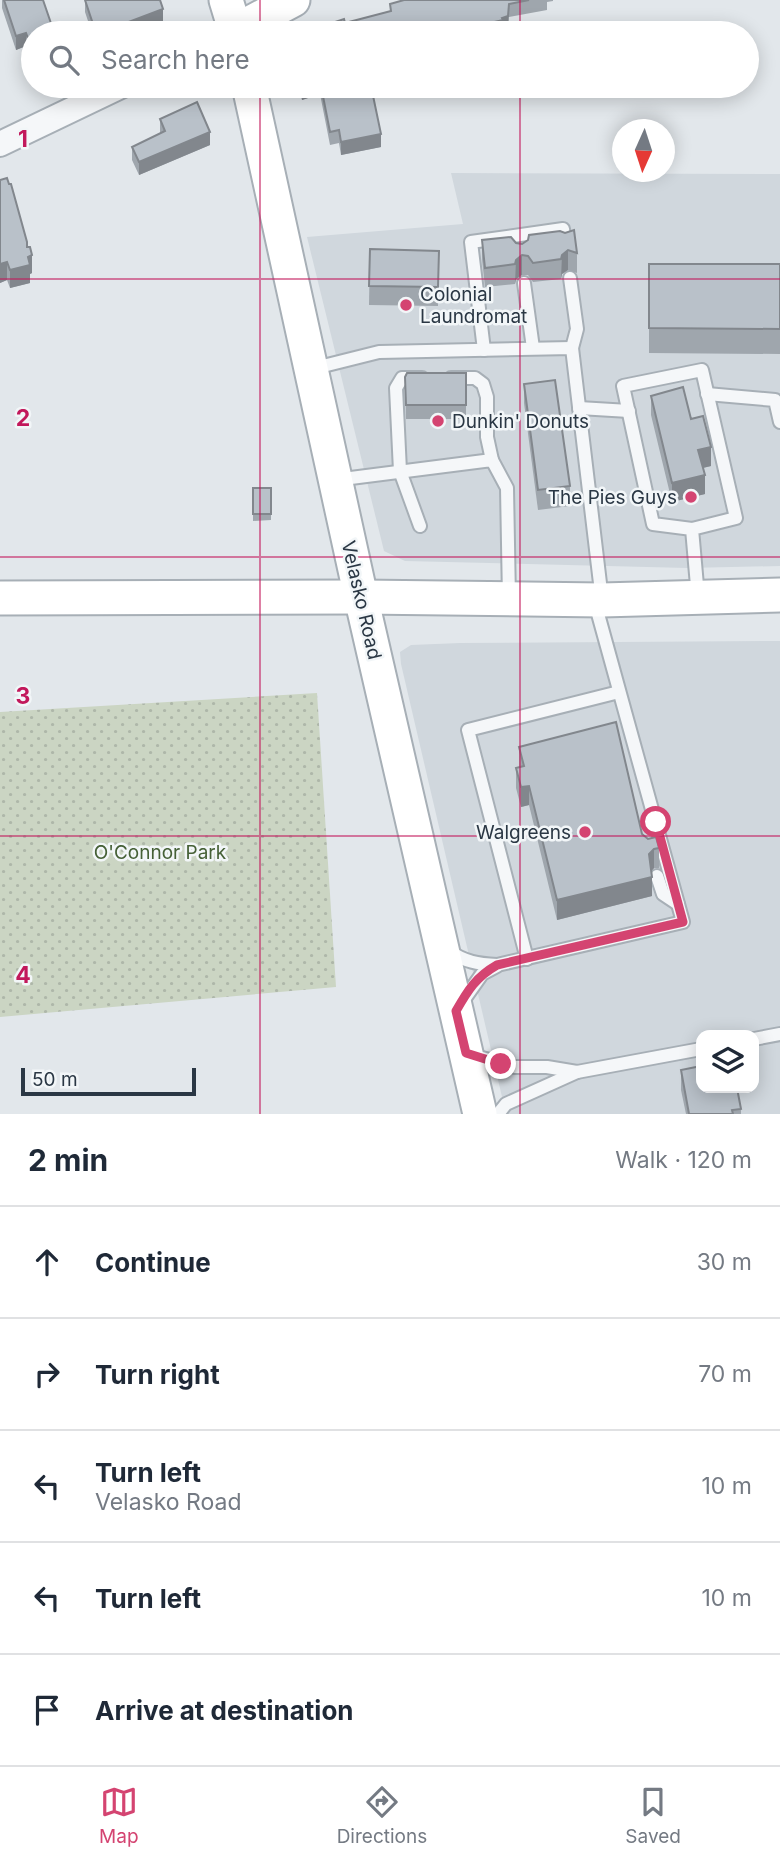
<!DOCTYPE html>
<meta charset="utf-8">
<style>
body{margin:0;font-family:Inter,sans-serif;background:#f2f2f3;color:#1f2937}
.controls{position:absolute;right:21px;bottom:21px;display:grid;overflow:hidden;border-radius:14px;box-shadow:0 4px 18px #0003}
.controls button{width:63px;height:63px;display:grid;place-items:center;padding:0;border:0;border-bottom:2px solid #e0e1e3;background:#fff;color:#1f2937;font:35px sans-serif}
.compass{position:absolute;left:612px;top:119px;width:63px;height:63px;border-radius:50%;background:#fff;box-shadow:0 4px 18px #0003;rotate:183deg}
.scale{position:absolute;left:21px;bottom:18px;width:175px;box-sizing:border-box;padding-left:7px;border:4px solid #2a3744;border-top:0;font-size:19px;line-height:24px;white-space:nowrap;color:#2a3744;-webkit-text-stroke:5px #f2f6f8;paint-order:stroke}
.stop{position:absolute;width:21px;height:21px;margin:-16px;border:5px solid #d44471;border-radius:50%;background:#fff}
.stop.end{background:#d44471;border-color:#fff;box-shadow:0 2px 7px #0008}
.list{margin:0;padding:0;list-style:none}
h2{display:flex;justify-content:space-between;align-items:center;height:91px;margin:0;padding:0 28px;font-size:30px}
h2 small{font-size:23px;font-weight:400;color:#747a83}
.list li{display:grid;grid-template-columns:46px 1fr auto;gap:21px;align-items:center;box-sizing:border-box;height:112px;padding:0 28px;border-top:2px solid #e0e1e3}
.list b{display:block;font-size:26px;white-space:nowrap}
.list p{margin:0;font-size:23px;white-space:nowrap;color:#747a83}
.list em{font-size:23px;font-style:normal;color:#747a83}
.icon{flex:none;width:38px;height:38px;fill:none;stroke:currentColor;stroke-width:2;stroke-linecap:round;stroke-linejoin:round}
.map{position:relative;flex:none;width:780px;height:1114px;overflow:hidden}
.search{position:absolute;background:#fff;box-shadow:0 4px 18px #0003;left:21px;right:21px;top:21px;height:77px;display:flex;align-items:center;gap:18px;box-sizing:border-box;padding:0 24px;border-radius:38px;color:#747a83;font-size:26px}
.sheet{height:651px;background:#fff}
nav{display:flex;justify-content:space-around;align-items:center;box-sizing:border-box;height:98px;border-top:2px solid #e0e1e3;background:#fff;font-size:19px;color:#747a83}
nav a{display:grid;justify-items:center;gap:4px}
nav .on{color:#d44471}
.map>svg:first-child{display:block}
.built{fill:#d0d7dd;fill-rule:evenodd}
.park{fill:url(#park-dots)}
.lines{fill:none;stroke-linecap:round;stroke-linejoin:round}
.lane-casing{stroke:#a7afb6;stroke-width:16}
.street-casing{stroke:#a7afb6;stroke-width:28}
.secondary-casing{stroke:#a7afb6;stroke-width:37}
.lane{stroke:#f5f7f9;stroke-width:12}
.street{stroke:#f5f7f9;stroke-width:24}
.secondary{stroke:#fff;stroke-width:33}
.wall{fill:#9fa6ad}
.shaded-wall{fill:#82878d}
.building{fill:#b9c1c9;stroke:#82878d;stroke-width:2}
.route{stroke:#d44471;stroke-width:9}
.grid{fill:none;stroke:#c2185b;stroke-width:2;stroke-opacity:0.55}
.poi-dot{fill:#d44471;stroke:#f2f6f8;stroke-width:2.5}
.labels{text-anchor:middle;stroke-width:5;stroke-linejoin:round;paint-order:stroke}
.poi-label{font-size:19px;fill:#2a3744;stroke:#f2f6f8;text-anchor:start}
.street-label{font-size:19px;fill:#2a3744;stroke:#f2f6f8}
.park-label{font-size:19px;fill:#456036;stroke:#f2f6f8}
.grid-label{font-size:23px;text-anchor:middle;font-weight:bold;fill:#c2185b;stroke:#f2f6f8;stroke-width:5;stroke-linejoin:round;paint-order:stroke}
</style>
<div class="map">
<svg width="780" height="1114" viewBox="0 0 780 1114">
<defs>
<pattern id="park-dots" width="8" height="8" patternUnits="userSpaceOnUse" patternTransform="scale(1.75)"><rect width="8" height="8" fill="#cbd5c3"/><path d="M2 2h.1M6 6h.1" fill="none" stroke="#aeb7a9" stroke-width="1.8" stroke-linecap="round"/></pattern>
</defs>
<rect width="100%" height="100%" fill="#e2e7eb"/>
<g class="built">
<path d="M451,173L780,174V566L687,568L405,561L384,551L307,237L463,224Z"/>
<path d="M780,641V1114H506L401,664L400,652L411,645L460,643ZM701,1035H754V1088H701Z"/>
</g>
<path class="park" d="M317,693L336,987L0,1017V712Z"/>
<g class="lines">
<defs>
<g id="lane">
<path d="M570,278L577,329L572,348"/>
<path d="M524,283L533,348"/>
<path d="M484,350L471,242L563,229L565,244"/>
<path d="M311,369L379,352L572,348L602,600"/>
<path d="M451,378H475L483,384L487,397V437L492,460"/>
<path d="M707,394L775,400L780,422"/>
<path d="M579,408L629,411"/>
<path d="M335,480L492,460L507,488L509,599"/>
<path d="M420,526L400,471L396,388L402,378H422"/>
<path d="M692,529L653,524L623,386L702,370L736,518L692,529L698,597"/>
<path d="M657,876L663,894L678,904"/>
<path d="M449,951C465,962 478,964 497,965L683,922L595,603"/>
<path d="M527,959L468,730L619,692"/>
<path d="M460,1005L482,974L497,966"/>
<path d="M754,1039L780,1034"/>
<path d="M471,1055L515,1067H547L577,1072"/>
<path d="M498,1114L506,1104L577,1072L701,1049"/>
</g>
<path id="street" d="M0,144L121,86"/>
<g id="secondary">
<path d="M226,0L236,33"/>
<path d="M235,31L293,0"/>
<path d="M249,86L361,597L480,1114"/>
<path d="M0,598L361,597L602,600L780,595"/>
</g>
</defs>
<use href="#lane" class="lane-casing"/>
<use href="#street" class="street-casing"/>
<use href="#secondary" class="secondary-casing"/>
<use href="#lane" class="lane"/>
<use href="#street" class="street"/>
<use href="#secondary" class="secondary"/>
</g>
<g class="wall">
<path d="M2,0H43L54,33L29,54L26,46L16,50L2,8Z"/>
<path d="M85,0L163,23L133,33H92L85,12Z"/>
<path d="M404,0H553V1L547,2V10L509,17L508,29L503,31V33L345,23L390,11V4Z"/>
<path d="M297,86H371L381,147L341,155L339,143L330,145L320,94L302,100Z"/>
<path d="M160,119L210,145L139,175L132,160V147L160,134Z"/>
<path d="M0,180L27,247L32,273L30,274V283L10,288L7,280L0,283Z"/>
<path d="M529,235L577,253V273L568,270L562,274L561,279L533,282L528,275H522L516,279L515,284L485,287L482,259V240L522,244L528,240Z"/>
<path d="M370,249L439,251L438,306L369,305Z"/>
<path d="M649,264H780V354L649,353Z"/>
<path d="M466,373V419H406L405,377Z"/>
<path d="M524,384L570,486V506L538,510L524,403Z"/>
<path d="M651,396L691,419L711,466L703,468L705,494L672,502L651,415Z"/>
<path d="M253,488H271V520L253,521Z"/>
<path d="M519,747L642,834L659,848V868H654L651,871L652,896L557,920L529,805L521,807L516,788V768H519Z"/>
<path d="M681,1070L741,1109V1114H686L681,1090Z"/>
</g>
<g class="shaded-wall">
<path d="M509,4L508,29L503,31V33H464V29L502,18Z"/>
<path d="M163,9V23L133,33H105L123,24Z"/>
<path d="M26,33V46L16,50V36Z"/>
<path d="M33,39V52L29,54V41Z"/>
<path d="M306,86H320V94L302,100V87Z"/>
<path d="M210,132V145L139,175V162Z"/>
<path d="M381,134V147L341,155V142Z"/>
<path d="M568,250V270L562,274L561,279L562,255Z"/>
<path d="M32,255V273L30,274V283L10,288V270Z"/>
<path d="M522,255V275L516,279L515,284L516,260Z"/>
<path d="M7,262V280L0,283V264Z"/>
<path d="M711,447V466L698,469V450Z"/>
<path d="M705,475V494L672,502V483Z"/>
<path d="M529,786V805L521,807V787Z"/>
<path d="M654,849V868L649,874V854Z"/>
<path d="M652,877V896L557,920V900Z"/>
</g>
<g class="building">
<path d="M4,0H43L54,32L51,33H33V39L29,41L26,33L16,36Z"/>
<path d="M85,0H160L163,9L123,24L124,27L105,33H96Z"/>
<path d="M404,0H529L509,4L508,16L502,18L503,20L464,29V33H302L344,19L345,23L391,11L390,4Z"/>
<path d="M321,86H371L381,134L341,142L339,130L330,132Z"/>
<path d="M197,102L210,132L139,162L132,147L165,131L160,119Z"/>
<path d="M7,178L9,184H11L27,242V247H30L32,255L28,257L30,265L10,270L7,262L0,264V180Z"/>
<path d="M574,230L577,253L568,250L562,255L561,259L533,263L528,256L522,255L516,260L515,264L485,268L482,240L511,237L516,243L522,244L528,240L529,235L560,231L565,233Z"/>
<path d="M370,249L439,251L438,287L369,286Z"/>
<path d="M649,264H780V329L649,328Z"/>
<path d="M407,373H466V405H406L405,377Z"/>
<path d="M555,380L570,486L538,490L524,384Z"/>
<path d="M683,387L691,419L703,416L711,447L698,450L705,475L672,483L651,396Z"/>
<rect x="253" y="488" width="18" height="26"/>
<path d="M616,722L642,834L648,839L656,837L659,848L654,849L649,854L652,877L557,900L529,786L521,787L516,768L524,766L519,747Z"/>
<path d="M701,1066V1088H737L741,1109L732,1110L733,1114H689L681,1070Z"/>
</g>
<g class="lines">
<path class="route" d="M501,1064L466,1053L456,1011C468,990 476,977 497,965L683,922L656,822"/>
</g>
<path class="grid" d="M260,0V33M520,0V33M260,86V1114M520,86V1114M0,279H780M0,557H780M0,836H780"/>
<g class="poi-dot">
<circle cx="406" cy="305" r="7"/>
<circle cx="438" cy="421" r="7"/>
<circle cx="691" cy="497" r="7"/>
<circle cx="585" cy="832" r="7"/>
</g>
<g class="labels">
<g class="poi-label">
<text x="420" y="301">Colonial<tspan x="420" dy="22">Laundromat</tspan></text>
<text x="452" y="428">Dunkin' Donuts</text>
<text x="677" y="504" text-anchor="end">The Pies Guys</text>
<text x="571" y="839" text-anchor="end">Walgreens</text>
</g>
<g class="street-label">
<text transform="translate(362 600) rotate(77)" y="7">Velasko Road</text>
</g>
<g class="park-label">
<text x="160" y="859">O'Connor Park</text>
</g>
</g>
<g class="grid-label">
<text x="23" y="147">1</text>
<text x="23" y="426">2</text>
<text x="23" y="704">3</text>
<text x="23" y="983">4</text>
</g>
</svg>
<div class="controls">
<button><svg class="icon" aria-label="layers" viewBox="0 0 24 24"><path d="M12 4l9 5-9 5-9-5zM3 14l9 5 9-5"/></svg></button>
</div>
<svg class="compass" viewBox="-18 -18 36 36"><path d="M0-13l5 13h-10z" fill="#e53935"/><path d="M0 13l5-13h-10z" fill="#747a83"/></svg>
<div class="scale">50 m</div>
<div class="stop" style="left:656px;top:822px"></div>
<div class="stop end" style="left:501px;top:1064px"></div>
<div class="search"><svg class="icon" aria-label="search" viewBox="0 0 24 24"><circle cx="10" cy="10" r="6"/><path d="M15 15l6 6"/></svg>Search here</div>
</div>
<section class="sheet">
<h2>2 min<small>Walk · 120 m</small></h2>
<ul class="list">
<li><svg class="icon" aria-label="ahead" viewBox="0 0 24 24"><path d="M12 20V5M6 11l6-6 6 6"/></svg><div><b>Continue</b></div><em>30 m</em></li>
<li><svg class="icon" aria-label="right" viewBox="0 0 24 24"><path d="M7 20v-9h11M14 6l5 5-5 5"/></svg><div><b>Turn right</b></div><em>70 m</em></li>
<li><svg class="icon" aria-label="left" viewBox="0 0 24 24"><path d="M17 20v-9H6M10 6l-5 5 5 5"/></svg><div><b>Turn left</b><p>Velasko Road</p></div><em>10 m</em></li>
<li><svg class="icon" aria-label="left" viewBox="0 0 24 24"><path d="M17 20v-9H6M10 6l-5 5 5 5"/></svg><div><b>Turn left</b></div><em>10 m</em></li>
<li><svg class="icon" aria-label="arrive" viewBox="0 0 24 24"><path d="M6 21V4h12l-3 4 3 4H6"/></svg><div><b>Arrive at destination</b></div></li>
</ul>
</section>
<nav>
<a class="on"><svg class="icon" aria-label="map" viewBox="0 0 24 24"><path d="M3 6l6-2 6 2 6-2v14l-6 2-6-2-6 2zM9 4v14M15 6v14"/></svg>Map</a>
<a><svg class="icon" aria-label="directions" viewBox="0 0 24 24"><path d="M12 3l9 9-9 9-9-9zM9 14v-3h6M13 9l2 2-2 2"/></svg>Directions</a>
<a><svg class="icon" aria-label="saved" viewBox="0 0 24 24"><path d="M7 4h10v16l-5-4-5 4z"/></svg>Saved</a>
</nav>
